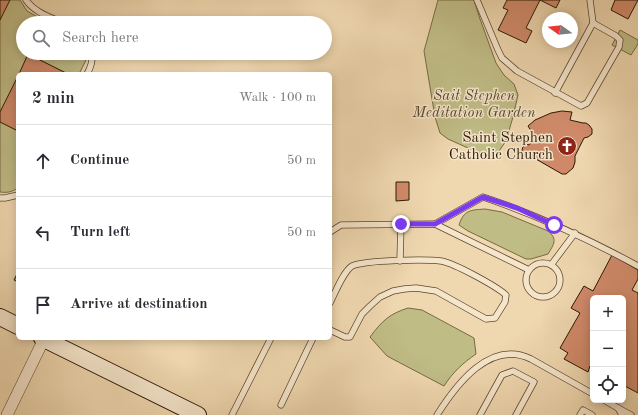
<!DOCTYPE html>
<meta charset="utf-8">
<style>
body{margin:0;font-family:"Old Standard TT",serif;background:#f2f2f3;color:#2b2b33}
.controls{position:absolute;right:12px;bottom:12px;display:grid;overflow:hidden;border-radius:6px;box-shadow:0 2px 10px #0003}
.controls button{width:36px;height:36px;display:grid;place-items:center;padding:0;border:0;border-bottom:1px solid #e1e1e2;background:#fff;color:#2b2b33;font:20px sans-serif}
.compass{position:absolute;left:542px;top:12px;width:36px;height:36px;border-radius:50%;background:#fff;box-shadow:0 2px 10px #0003;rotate:285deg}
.stop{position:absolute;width:12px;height:12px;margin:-9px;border:3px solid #7c3aed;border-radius:50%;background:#fff}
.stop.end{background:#7c3aed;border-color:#fff;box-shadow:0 1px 4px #0008}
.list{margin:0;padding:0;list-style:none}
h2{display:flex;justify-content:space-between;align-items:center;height:52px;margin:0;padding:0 16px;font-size:17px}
h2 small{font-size:13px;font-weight:400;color:#7c7c81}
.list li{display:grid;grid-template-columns:26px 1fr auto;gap:12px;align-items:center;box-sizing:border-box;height:72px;padding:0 16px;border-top:1px solid #e1e1e2}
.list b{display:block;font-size:15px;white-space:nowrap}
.list em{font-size:13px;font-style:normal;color:#7c7c81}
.icon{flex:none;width:22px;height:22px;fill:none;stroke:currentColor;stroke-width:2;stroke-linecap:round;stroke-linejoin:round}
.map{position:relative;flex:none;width:638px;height:415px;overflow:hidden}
.search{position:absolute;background:#fff;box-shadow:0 2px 10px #0003;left:16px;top:16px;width:316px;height:44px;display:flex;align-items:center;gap:10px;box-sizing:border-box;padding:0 14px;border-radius:22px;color:#7c7c81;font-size:15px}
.panel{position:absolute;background:#fff;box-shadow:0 2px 10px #0003;left:16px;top:72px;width:316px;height:268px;border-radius:6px}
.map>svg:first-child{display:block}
.green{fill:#c0bc86;stroke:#766a44}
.building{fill:#d08a6a;stroke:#2b1802}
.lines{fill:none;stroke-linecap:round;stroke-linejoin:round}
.lane-casing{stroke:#5c482d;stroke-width:7}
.street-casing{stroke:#5c482d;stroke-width:12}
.secondary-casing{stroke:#2b1802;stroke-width:18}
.lane{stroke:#f5e5cb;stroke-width:5.5}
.street{stroke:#f5e5cb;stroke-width:11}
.secondary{stroke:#f5e5cb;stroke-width:16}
.route{stroke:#7c3aed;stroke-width:5}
.labels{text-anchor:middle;stroke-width:3;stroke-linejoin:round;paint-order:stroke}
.park-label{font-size:15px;font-style:italic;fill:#58492a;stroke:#f5e5cb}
.poi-label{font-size:15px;fill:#2b1802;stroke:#f5e5cb;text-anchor:end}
</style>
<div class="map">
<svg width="638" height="415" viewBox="0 0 638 415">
<rect width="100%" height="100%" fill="#efd7af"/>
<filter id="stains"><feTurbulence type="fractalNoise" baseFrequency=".005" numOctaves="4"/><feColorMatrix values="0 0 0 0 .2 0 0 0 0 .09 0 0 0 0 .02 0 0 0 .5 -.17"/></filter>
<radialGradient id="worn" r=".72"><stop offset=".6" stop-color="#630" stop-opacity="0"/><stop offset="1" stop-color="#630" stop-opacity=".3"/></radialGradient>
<g class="green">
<path d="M0,0H20L27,11L48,23H23V53H84L86,60L79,74H18V188C12,192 7,193 0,192Z"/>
<path d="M438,0H474L480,19L496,63L504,75L514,84L518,95L513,117L506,141L497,154L488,157L448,139L440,133L435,117L424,51Z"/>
<path d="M620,30L638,40V44L631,55L612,45Z"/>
<path d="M485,209L502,212L548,231C558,239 554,244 548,254L531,259H526L468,231L459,225C464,210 470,210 485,209Z"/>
<path d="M408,308L422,310L474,338L476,354C463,363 453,372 444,386L387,356L370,337C382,321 389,314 408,308Z"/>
</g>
<g class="building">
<path d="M0,0H10L0,20Z"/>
<path d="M507,0H540L526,28L532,31L526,43L498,30L508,10L503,8Z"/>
<path d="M540,0H560L556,8Z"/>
<path d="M615,0H638L628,19L611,10Z"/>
<path d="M28,54L68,74H19Z"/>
<path d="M18,76V131L0,122V112Z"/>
<path d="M562,111L572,112L570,120L583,123H586L589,125L592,129V134L588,137L584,138L575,156V162L573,168L566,174H562L529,155L526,156L523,154L522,150L523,147L526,144L529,145L535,137L528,126L535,120L551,113Z"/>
<path d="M396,182H409V200L396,201Z"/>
<path d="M612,255L638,270V279L632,290L638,293V393L623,385V298H593V368L590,366L588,372L564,359L568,353L560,348L580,313L571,308L584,286L593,291Z"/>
<path d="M18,272V282L14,280Z"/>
</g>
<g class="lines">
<defs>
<g id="lane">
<path d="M26,0C34,12 50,17 63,23"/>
<path d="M477,0L498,50L502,58L517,71L581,106L587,103L619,47L620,40L616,36L593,23"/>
<path d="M87,74C91,67 93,61 92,53"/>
<path d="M555,93L593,23L590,0"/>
<path d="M0,198H5L18,195"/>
<path d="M435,224L483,197C537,215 588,239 638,266"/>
<path d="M330,232L341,225L435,224L529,270"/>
<path d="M400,261L401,224"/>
<circle cx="543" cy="280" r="17"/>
<path d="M551,265L575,233"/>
<path d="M330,303C335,293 343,272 352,266C365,260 425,259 441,261C454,263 496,286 506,295L505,302L495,318L486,319L436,291L416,288L404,289L393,291L380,297L370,306L362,314L350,337H345L330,330"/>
<path d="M604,400L618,408L622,415"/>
<path d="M281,405L313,338"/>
<path d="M618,408L631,415"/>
<path d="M232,415L271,338"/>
<path d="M437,415C456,385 490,339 531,359L593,394"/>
<path d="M480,415L502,375L513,371L534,382L516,415"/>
<path d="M580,415L583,410L592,415"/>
</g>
<path id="street" d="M7,415L44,339"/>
<g id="secondary">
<path d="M0,317L18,326"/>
<path d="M42,338L198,415"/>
</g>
</defs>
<use href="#lane" class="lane-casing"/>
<use href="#street" class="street-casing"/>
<use href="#secondary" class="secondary-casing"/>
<use href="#lane" class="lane"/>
<use href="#street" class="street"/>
<use href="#secondary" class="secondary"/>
</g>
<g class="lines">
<path class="route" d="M401,224H435L483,197L517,208L554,225"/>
</g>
<defs>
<symbol id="church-disc" viewBox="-11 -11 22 22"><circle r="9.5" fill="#8f2418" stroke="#f5e5cb"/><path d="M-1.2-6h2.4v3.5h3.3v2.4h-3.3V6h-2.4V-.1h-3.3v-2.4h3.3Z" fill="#fff"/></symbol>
</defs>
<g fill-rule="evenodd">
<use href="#church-disc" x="556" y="135" width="22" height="22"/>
</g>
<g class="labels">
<g class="park-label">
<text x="474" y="100">Sait Stephen<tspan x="474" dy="17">Meditation Garden</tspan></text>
</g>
<g class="poi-label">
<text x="553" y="142">Saint Stephen<tspan x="553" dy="17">Catholic Church</tspan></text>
</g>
</g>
<rect width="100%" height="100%" filter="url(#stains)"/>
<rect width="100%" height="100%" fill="url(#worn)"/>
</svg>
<div class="controls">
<button>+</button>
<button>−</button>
<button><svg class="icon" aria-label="locate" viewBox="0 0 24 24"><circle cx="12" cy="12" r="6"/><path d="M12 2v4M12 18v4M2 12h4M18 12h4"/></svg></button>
</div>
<svg class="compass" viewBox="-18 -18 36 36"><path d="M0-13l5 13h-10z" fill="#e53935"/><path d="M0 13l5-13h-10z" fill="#7c7c81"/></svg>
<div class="stop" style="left:554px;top:225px"></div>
<div class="stop end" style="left:401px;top:224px"></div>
<div class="search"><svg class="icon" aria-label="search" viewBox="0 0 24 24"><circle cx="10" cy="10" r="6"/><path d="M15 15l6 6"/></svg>Search here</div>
<section class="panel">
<h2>2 min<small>Walk · 100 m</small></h2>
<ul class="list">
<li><svg class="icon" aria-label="ahead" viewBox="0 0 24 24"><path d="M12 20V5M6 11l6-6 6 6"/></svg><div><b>Continue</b></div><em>50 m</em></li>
<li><svg class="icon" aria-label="left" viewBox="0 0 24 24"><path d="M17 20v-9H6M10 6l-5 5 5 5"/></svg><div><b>Turn left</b></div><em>50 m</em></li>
<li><svg class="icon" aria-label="arrive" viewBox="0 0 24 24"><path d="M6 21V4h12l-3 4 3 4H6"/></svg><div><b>Arrive at destination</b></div></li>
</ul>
</section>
</div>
